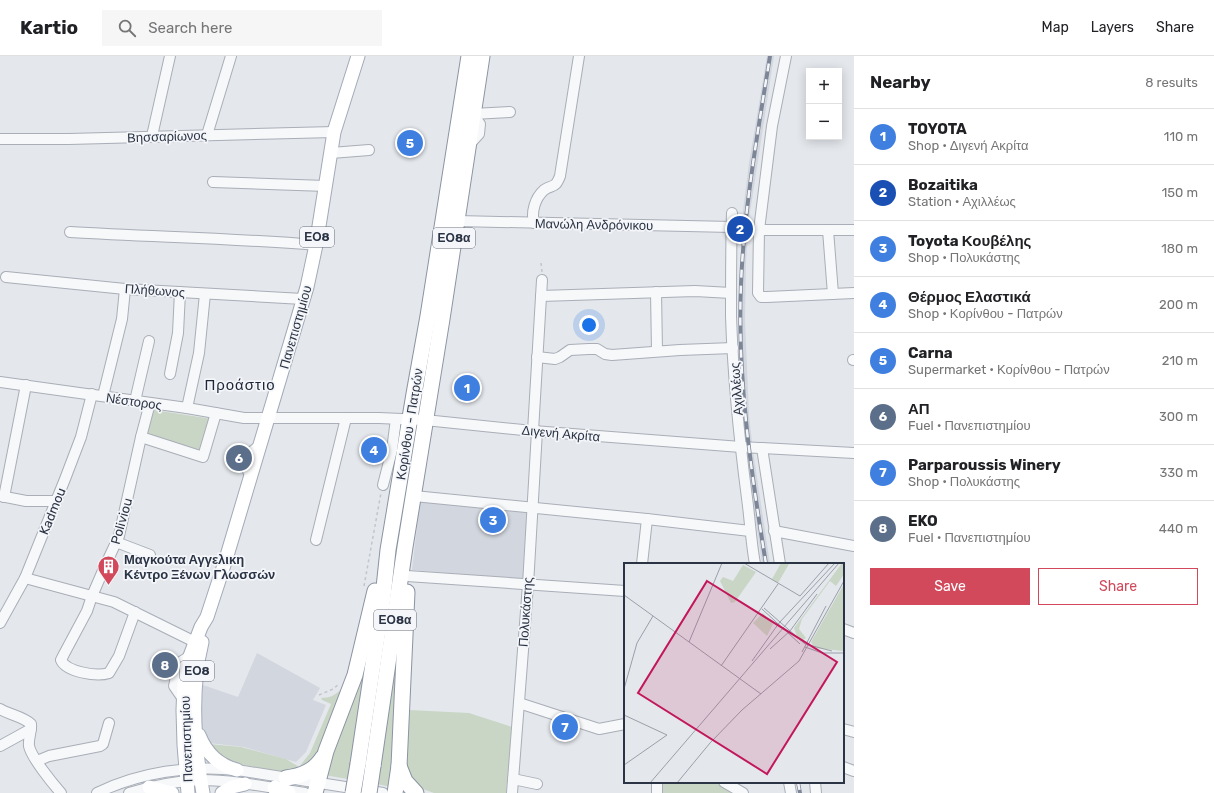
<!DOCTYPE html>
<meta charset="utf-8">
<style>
body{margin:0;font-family:Rubik,sans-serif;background:#f6f6f6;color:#202124}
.controls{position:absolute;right:12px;top:12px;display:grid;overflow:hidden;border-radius:0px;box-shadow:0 2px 10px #0003}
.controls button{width:36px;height:36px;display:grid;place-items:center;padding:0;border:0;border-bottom:1px solid #e0e0e0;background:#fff;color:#202124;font:20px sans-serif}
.you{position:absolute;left:589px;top:269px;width:14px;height:14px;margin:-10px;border:3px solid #fff;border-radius:50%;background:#1a73e8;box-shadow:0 0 0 6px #1a73e833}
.badge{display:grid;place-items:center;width:26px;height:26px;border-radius:50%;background:#d1495b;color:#fff;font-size:13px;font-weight:700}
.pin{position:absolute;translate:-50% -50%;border:2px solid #fff;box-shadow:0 1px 4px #0006}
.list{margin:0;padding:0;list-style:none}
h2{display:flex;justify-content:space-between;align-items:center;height:52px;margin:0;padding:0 16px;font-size:17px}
h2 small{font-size:13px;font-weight:400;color:#757577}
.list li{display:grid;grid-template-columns:26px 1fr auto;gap:12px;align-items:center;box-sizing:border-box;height:56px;padding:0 16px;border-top:1px solid #e0e0e0}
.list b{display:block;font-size:15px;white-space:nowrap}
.list p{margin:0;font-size:13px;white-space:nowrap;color:#757577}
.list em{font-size:13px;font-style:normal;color:#757577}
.actions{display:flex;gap:8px;padding:12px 16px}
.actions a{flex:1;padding:9px 0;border:1px solid #d1495b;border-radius:0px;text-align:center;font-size:14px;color:#d1495b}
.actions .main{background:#d1495b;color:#fff}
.icon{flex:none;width:22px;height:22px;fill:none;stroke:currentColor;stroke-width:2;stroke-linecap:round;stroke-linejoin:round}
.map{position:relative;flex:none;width:854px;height:737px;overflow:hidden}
header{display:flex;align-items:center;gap:24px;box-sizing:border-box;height:56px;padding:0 20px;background:#fff;border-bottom:1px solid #e0e0e0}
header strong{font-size:19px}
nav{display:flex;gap:22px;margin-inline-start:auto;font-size:14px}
.search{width:280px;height:36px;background:#f6f6f6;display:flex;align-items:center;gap:10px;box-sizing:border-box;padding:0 14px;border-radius:0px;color:#757577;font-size:15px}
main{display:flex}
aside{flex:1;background:#fff}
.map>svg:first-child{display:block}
.built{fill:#d2d6de}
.green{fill:#c9d6c5}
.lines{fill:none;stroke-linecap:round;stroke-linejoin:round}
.minor-casing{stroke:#a9aeb7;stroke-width:12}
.major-casing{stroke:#a3abb8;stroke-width:15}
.highway-casing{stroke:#8b94a3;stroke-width:17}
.path{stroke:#c2c5cb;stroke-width:1.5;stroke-dasharray:3 3;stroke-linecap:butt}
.minor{stroke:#f7f8fa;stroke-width:10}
.major{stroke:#fff;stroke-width:13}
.highway{stroke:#fff;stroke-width:15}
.rail-casing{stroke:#7d8696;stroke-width:4}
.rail{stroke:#f4f6f9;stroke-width:2.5;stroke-dasharray:8;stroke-linecap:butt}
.highway-bridge-casing{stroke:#8b94a3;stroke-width:17;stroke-linecap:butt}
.highway-bridge{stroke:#fff;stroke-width:15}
.labels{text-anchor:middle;stroke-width:3.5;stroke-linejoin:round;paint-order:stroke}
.shield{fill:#f4f6f9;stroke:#676e7b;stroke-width:1}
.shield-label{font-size:12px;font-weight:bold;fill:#2b3445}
.street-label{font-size:13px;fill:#2b3445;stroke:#f4f6f9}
.poi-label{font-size:13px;font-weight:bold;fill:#2b3445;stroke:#f4f6f9;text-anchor:start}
.quarter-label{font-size:15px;letter-spacing:1px;fill:#1d2536;stroke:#f4f6f9}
.inset-road{fill:none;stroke:#9a9fa9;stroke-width:1}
.view{fill:#c2185b;fill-opacity:0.15;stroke:#c2185b;stroke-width:2}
.inset-edge{fill:none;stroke:#2b3445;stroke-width:2}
</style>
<header>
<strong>Kartio</strong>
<div class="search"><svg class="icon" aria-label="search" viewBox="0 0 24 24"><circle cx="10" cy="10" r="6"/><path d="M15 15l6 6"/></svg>Search here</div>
<nav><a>Map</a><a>Layers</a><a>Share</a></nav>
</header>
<main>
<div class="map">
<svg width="854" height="737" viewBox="0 0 854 737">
<rect width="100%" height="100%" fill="#e4e7ec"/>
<g class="built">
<path d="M767,0H774L749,163L746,205L745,264L749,359L753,395L770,508H762L746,395L739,325L740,316L738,273L743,155L749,107Z"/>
<path d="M420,444L529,454L524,524L412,514Z"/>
<path d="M257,597L320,632L313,644L326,649L306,696L296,706L244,691L209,687L202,677L198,655L200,628L238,641Z"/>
</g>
<g class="green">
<path d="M154,354L212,363L202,397L146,379Z"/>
<path d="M399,581L391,731L377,728Z"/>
<path d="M369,583L348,723L324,719Z"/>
<path d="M342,632L344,633L323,689L313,706L291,715H277L233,707L218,698L209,688L241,691L286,703L299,711L310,697L331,648L322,644L321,642C330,642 336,639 342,632Z"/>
<path d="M409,654L469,657L512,671L506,737H434L420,732L406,715Z"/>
<path d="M661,726H718L737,737H660Z"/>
</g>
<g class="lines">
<defs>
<g id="minor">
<path d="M786,0L772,70L759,174L758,237L761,241H767L854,237"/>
<path d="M473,58L510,56"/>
<path d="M207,79L231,0"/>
<path d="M152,80L170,0"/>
<path d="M0,83H69L334,76"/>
<path d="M469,89L479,78L480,68L473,58"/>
<path d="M331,97L369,94"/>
<path d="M213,126L326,130"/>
<path d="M732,157C731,191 731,226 731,260C733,321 739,381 747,442C750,464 751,486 755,508"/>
<path d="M457,165L732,171"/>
<path d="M534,167C531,156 535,142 544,134C553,128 555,133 560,120L579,0"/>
<path d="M759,174H854"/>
<path d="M828,174L833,238"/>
<path d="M70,176C152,181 234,182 316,189"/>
<path d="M6,221L125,233L303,243"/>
<path d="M656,236L657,295"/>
<path d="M541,240L695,235L731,237"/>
<path d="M537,301L555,303L560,301L570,294L589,293H597L605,298L612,299L680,294L733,292"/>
<path d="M853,304H854"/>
<path d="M170,318L178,277L180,236"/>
<path d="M0,326L187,352L244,362H379L425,364L533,375L741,391L854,397"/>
<path d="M103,340L122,263L125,233"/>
<path d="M135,345L149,285"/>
<path d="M187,352L199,297L205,238"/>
<path d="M533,375L542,224"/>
<path d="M141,381L203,401L216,357"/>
<path d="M762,392L780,508"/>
<path d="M250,419L245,409L249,398L259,390"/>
<path d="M383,429L392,394L396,363"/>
<path d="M0,440L26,445H56"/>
<path d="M414,440L647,463L750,475"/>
<path d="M4,441L26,329"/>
<path d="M774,475L854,490"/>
<path d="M316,484L346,362"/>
<path d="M116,486L150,499"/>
<path d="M642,508L647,463"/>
<path d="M407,520L625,535"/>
<path d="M25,522L114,546L195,586"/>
<path d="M135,556L119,600L109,617C97,621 66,616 61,604L64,598L87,555L92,540L105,510L119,480L141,381L150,347"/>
<path d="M0,567L25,522L65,423L81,381L92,338"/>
<path d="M843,573L854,577"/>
<path d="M183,643L174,630L179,607L190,600"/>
<path d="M519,647L599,673L625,668"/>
<path d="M0,653C10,659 22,660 31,668C32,675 28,682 29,690C31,701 53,728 61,737"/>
<path d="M843,673L854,676"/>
<path d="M0,690L31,673"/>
<path d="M37,705L49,700L100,690L103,688L109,667"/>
<path d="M843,711L854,715"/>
<path d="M513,723L537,728"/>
<path d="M724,726L743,737"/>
<path d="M789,726L791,737"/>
<path d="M815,726L816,737"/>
<path d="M97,737C140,716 190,709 237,714L383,737"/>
<path d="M129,737C152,730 177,725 201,724C236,724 271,732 305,737"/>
<path d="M512,737L528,529L537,375"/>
<path d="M657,737V726"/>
</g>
<g id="major">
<path d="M202,586C190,636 194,688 203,737"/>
<path d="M199,679C206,697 218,709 237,714"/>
<path d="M149,731L172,737"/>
<path d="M188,737L184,689L183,654L184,629L190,600L201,571L207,561L226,503L299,258L307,231L316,189L334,76L358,0"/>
<path d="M222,737L232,731L245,728"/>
</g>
<g id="highway">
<path d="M358,708L383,541L388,494L414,338L428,260L469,0"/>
<path d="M373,710L405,491L442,263L482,0"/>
<path d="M399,710L405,725L416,737"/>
<path d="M286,722C302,720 314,715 323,701"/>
<path d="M275,732L288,737"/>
<path d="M315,737L326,695L355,619L375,535"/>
<path d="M395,737L399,710L407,536"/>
</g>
</defs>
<use href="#minor" class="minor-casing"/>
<use href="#major" class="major-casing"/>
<use href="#highway" class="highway-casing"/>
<g class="path">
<path d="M541,207L542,216"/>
<path d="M364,530L381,437"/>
<path d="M319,639L333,633L339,628"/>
</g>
<use href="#minor" class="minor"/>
<use href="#major" class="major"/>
<use href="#highway" class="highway"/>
<defs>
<g id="rail">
<path d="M766,508C751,416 737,322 741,228C744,152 758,75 770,0"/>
<path d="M798,726L800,737"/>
</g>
</defs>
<use href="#rail" class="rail-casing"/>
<use href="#rail" class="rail"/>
<defs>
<g id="highway-bridge">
<path d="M353,737L358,708"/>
<path d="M369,737L373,710"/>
</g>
</defs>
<use href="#highway-bridge" class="highway-bridge-casing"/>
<use href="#highway-bridge" class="highway-bridge"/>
</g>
<defs>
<symbol id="building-pin" viewBox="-11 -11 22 30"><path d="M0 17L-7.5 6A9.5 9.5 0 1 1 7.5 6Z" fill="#d1495b" stroke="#f4f6f9"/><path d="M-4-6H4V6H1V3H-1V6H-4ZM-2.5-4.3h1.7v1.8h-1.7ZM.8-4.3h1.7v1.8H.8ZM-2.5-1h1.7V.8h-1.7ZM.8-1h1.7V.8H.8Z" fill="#fff"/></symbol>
</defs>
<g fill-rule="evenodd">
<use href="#building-pin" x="96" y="498" width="25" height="34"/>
</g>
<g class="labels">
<g class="shield">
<rect x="300" y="171" width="34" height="20" rx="3"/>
<rect x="433" y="172" width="42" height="20" rx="3"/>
<rect x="374" y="554" width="42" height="20" rx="3"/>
<rect x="180" y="605" width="34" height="20" rx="3"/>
</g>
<g class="shield-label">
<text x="317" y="185">ΕΟ8</text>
<text x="454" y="186">ΕΟ8α</text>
<text x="395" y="568">ΕΟ8α</text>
<text x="197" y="619">ΕΟ8</text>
</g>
<g class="street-label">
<text transform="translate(167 80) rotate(-2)" y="5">Βησσαρίωνος</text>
<text transform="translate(594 168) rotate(1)" y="5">Μανώλη Ανδρόνικου</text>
<text transform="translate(155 234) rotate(4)" y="5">Πλήθωνος</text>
<text transform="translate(295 271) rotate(-74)" y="5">Πανεπιστημίου</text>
<text transform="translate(736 333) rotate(-94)" y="5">Αχιλλέως</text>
<text transform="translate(134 345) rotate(8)" y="5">Νέστορος</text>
<text transform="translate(409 368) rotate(-81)" y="5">Κορίνθου - Πατρών</text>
<text transform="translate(561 377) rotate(5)" y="5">Διγενή Ακρίτα</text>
<text transform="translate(52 455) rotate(-68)" y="5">Kadmou</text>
<text transform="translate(121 465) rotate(-74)" y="5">Poliviou</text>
<text transform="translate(525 556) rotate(-86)" y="5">Πολυκάστης</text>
<text transform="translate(186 683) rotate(-92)" y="5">Πανεπιστημίου</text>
</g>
<g class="poi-label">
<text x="124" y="508">Μαγκούτα Αγγελικη<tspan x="124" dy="15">Κέντρο Ξένων Γλωσσών</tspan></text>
</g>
<g class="quarter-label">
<text x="240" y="334">Προάστιο</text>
</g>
</g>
<g transform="translate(624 507)">
<rect width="220" height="220" fill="#e4e7ec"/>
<path d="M157,0L165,1L154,20L148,16ZM218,0H220V11L212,23L206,18L178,56L175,66L182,75L179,77L173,74L170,65ZM119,2L132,9L111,39L107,40L96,18L99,14L109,18ZM220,21V88L190,85L187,79ZM139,50L149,61L143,73L129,60Z" fill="#c9d6c5"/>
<path class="inset-road" d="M120,0L176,33L205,0M0,32L137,131M140,45L181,81L208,88M138,46L176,81M65,79L98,0M181,84L198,90H220M146,86L166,68L193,31M178,89L202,43M128,98L155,60L211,0M97,103L154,21M0,126L13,80L29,53M0,152L43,172L0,202M26,220L215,0M53,220L86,180L118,147L175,98L220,18"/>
<path class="view" d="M83,18L213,99L143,211L14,130Z"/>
<rect width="220" height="220" class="inset-edge"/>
</g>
</svg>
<div class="controls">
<button>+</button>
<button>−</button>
</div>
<div class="you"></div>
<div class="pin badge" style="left:467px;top:332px;background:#3f7fe0">1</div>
<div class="pin badge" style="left:740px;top:173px;background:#1a4fb4">2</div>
<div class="pin badge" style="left:493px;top:464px;background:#3f7fe0">3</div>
<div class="pin badge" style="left:374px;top:394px;background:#3f7fe0">4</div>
<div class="pin badge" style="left:410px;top:87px;background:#3f7fe0">5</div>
<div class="pin badge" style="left:239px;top:402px;background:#5c6f8a">6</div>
<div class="pin badge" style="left:565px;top:671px;background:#3f7fe0">7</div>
<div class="pin badge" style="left:165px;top:609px;background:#5c6f8a">8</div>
</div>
<aside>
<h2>Nearby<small>8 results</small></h2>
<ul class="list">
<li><span class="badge" style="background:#3f7fe0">1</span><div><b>TOYOTA</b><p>Shop · Διγενή Ακρίτα</p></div><em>110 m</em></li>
<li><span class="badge" style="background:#1a4fb4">2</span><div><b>Bozaitika</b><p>Station · Αχιλλέως</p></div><em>150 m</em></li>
<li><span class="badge" style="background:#3f7fe0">3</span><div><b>Toyota Κουβέλης</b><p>Shop · Πολυκάστης</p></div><em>180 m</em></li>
<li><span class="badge" style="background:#3f7fe0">4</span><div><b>Θέρμος Ελαστικά</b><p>Shop · Κορίνθου - Πατρών</p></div><em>200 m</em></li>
<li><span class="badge" style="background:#3f7fe0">5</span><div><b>Carna</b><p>Supermarket · Κορίνθου - Πατρών</p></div><em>210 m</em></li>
<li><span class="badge" style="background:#5c6f8a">6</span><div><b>ΑΠ</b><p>Fuel · Πανεπιστημίου</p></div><em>300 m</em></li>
<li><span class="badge" style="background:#3f7fe0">7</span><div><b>Parparoussis Winery</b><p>Shop · Πολυκάστης</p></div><em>330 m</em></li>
<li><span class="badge" style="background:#5c6f8a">8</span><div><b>EKO</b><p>Fuel · Πανεπιστημίου</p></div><em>440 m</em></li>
</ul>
<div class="actions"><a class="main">Save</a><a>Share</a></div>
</aside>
</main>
